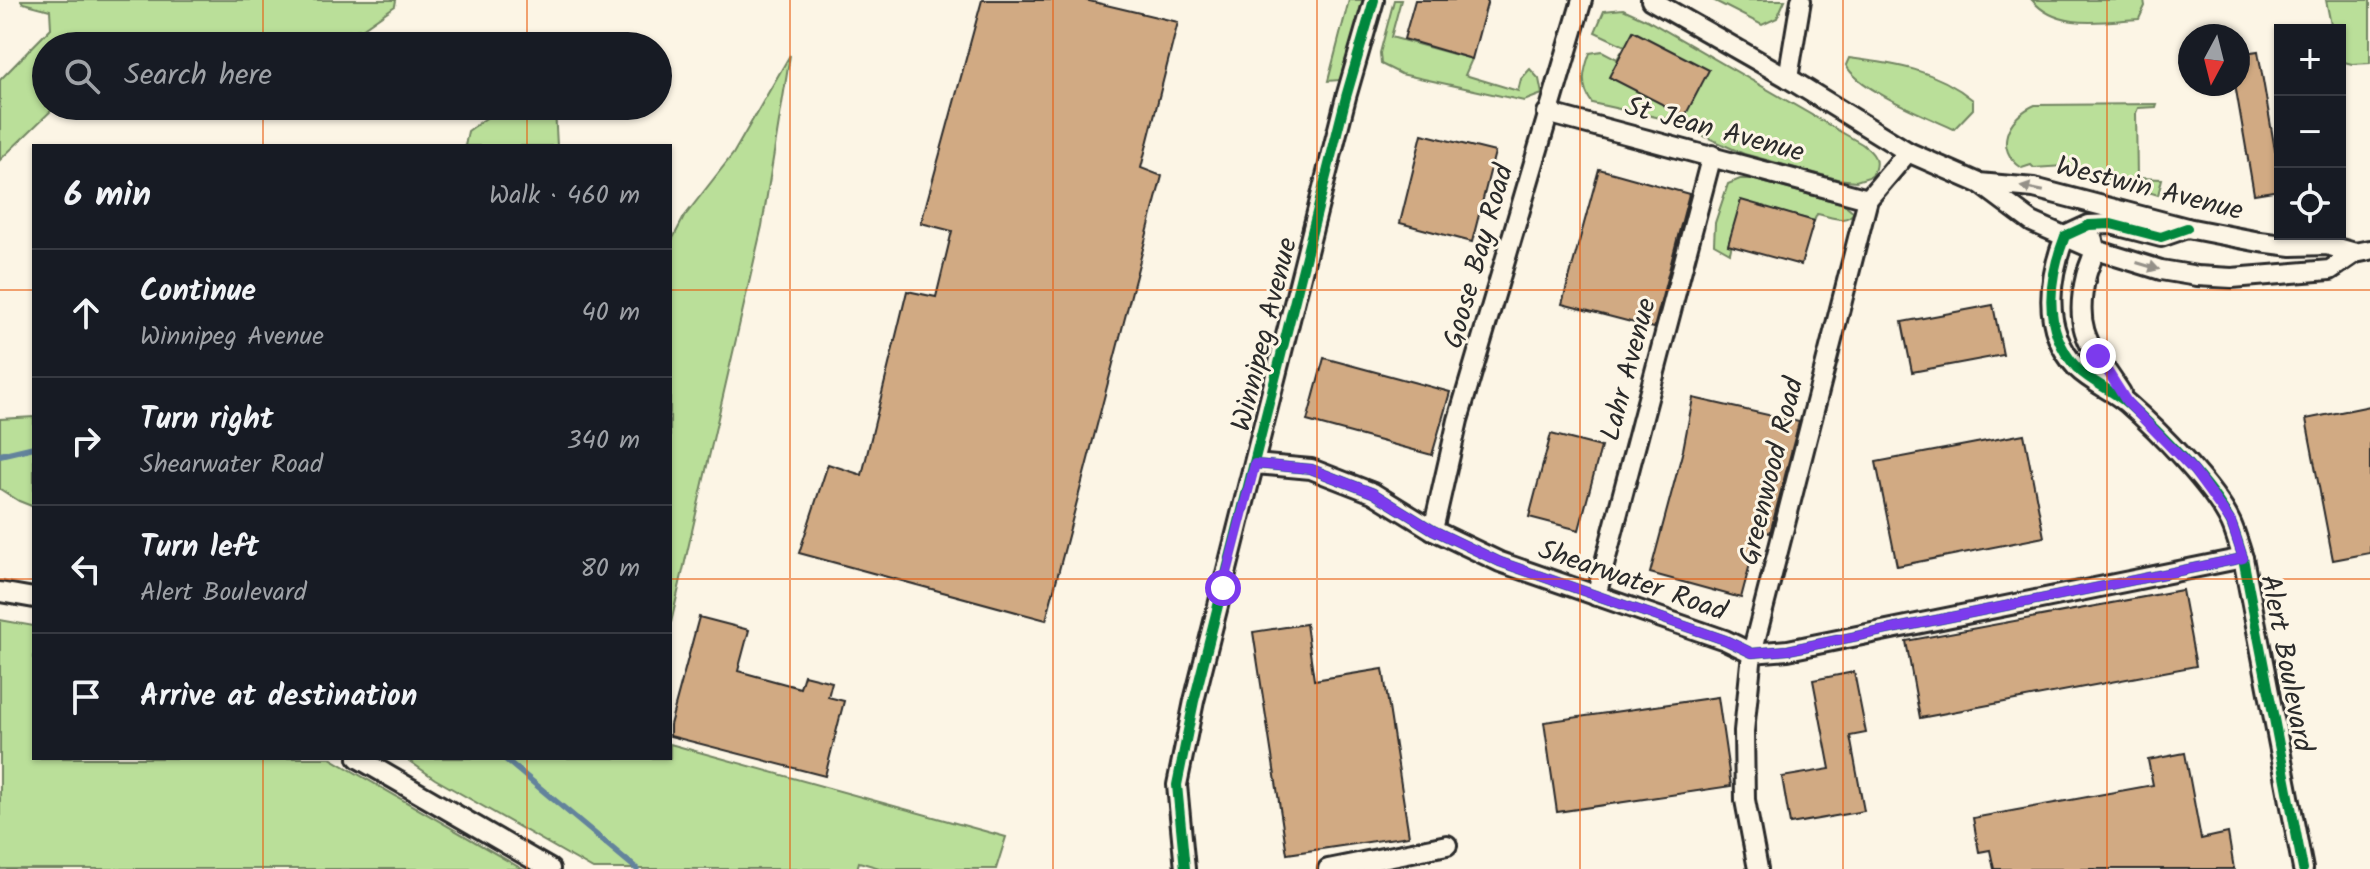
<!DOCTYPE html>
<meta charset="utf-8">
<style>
body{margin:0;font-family:Kalam,sans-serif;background:#242831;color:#f1f3f6}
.controls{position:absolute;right:24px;top:24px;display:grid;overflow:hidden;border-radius:0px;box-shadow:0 2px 6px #0004}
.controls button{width:72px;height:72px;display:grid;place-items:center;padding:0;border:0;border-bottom:2px solid #363941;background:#171b24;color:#f1f3f6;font:40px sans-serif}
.compass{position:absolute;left:2178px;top:24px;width:72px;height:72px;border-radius:50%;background:#171b24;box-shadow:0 2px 6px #0004;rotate:187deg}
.stop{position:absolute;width:24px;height:24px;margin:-18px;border:6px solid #7c3aed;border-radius:50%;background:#fff}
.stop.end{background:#7c3aed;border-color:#fff;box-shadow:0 2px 8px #0008}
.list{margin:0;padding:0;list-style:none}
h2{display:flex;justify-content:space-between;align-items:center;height:104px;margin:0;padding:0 32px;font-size:34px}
h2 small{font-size:26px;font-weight:400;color:#9ea1a6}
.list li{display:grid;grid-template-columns:52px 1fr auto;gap:24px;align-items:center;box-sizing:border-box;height:128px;padding:0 32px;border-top:2px solid #363941}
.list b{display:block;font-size:30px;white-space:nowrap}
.list p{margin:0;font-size:26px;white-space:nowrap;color:#9ea1a6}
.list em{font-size:26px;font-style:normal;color:#9ea1a6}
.icon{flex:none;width:44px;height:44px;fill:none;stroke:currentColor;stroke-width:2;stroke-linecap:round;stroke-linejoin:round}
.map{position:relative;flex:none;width:2370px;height:869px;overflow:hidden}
.search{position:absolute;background:#171b24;box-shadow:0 2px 6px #0004;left:32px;top:32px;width:640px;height:88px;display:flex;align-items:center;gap:20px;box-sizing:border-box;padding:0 28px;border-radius:44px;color:#9ea1a6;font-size:30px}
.panel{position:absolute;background:#171b24;box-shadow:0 2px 6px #0004;left:32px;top:144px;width:640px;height:616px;border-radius:0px}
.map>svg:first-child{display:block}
.green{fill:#badf99;stroke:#728562;stroke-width:2}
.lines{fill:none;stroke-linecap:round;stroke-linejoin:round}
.stream{stroke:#64839c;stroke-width:6}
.building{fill:#d1aa83;stroke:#2b2b2b;stroke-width:2}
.minor-casing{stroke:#2b2b2b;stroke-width:24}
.minor{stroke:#fcf5e5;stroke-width:18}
.cycleway-casing{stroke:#fcf5e5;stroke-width:15}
.cycleway{stroke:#00873e;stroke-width:10}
.oneway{fill:#949088}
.route{stroke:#7c3aed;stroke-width:10}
.grid{fill:none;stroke:#e8590c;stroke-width:2;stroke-opacity:0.55}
.labels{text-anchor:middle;stroke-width:6;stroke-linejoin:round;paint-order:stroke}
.street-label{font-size:28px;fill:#2b2b2b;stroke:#fcf5e5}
</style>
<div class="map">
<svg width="2370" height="869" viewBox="0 0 2370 869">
<rect width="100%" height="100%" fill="#fcf5e5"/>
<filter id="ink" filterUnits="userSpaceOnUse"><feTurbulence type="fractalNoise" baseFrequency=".0125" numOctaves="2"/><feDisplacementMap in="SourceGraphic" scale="16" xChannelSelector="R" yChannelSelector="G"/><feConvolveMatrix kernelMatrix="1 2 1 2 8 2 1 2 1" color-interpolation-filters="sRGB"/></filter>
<g filter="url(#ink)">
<g class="green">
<path d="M21,0H396L395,6L362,29L320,35L296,46H195L177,37L157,46H46V106H56L0,160V80L51,28L50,10L23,3Z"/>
<path d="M1349,0H1366L1347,69L1339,80L1328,81Z"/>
<path d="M1394,0H1401L1391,37L1472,59L1465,75L1518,91L1521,79L1530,69L1539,79L1542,94L1524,101L1401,74L1381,64L1380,53Z"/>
<path d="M1713,0H1785L1777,18L1762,25Z"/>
<path d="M2032,0H2144L2145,6L2139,19C2103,21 2058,31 2032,0Z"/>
<path d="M2326,0H2370V63L2352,64L2340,61V30H2332Z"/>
<path d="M1623,9L1647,20L1862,144C1875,154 1880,160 1872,176L1856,181L1837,179L1744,154L1704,136L1702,127L1592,103C1580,86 1583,72 1590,53L1602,51L1617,59L1625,46L1595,32L1604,11Z"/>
<path d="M790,55L762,226L670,627V244L684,217L733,154Z"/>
<path d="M1849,58C1896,64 1935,69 1973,100V109L1954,129C1928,117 1857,89 1846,65Z"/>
<path d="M2157,104L2156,107L2138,108L2136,113L2137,178L2162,179L2158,195L2064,166L2034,168L2031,165L2022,168C1993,149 2007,117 2035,105Z"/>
<path d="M503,106H551L555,109L557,146H465L468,131Z"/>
<path d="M1740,179H1751L1844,204L1854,212C1846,225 1830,216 1817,214L1814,221L1741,201L1730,253L1714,244L1715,223L1728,184Z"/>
<path d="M34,417V507L19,501L0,489V419Z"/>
<path d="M0,620L34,626V758H330L522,869H0Z"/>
<path d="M670,744L1006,837L996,869H883L859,862L857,869H593L435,779L405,758H670Z"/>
</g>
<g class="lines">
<g class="stream">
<path d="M0,455L34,447"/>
<path d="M504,758L637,869"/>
</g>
</g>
<g class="building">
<path d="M982,0H1085L1178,22L1141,168L1162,176L1046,620L799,553L828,464L862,475L907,291L936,297L952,231L921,223Z"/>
<path d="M1415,0H1488L1472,59L1404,39Z"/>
<path d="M1633,31L1709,70L1685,116L1609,77Z"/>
<path d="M2258,51L2275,150L2280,149V190L2254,194L2235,84H2238V54Z"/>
<path d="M1422,134L1495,152L1472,242L1400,223Z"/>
<path d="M1599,169L1689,194L1654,328L1562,304Z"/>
<path d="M1741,200L1814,221L1801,265L1728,245Z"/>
<path d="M1993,305L2003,355L1912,372L1902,322Z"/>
<path d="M1324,358L1450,392L1432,455L1307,421Z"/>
<path d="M1693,398L1799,422L1770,533L1759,530L1741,598L1650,573L1683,450Z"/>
<path d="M2370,406V553L2333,560L2306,419Z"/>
<path d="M1551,434L1601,447L1579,530L1529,517Z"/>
<path d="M2024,434L2044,537L1897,566L1876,462Z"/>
<path d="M2182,590L2196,666L1920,718L1906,641Z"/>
<path d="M699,617L749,630L738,671L800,688L804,675L832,682L828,697L844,701L825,776L670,736V725Z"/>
<path d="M1306,624L1314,680L1383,669L1409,836L1287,854L1253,632Z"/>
<path d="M1854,672L1866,733L1850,736L1864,811L1790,824L1782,777L1830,769L1813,680Z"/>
<path d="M1718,697L1731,786L1557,812L1544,722Z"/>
<path d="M2185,753L2201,839L2228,833L2234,869H1994L1990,850L1979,852L1973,818L2153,785L2148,760Z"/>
</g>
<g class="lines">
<defs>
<g id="minor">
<path d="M1651,0L1788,78L1908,152L1979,183L2034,188L2187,228L2260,242L2292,246L2327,245L2355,253"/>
<path d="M1788,78L1801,0"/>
<path d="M1547,113L1868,199"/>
<path d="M1981,184L2032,222L2096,250L2161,270L2197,276L2232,278L2330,270L2355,253L2370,250"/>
<path d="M2187,228L2161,237L2111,224L2089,225L2065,236C2048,280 2042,330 2077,368C2091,382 2112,390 2127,403C2158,430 2214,487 2231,523C2236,534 2239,546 2243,558L2303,869"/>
<path d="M2093,240C2097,254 2089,263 2086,276C2072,333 2092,348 2121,393"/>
<path d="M1255,464L1311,469L1373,493L1433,530L1500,562L1725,640L1752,653L1788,650L2243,558"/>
<path d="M1433,530L1458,420L1582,0"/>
<path d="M0,592L34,598"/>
<path d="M1596,596L1712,155"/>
<path d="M358,758L550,869"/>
<path d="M1185,869L1177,785L1194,701L1346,97L1374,0"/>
<path d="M1328,869L1447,845"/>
<path d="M1758,869L1745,800L1744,731L1752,653L1868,199L1908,152"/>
</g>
</defs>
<use href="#minor" class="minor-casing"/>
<use href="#minor" class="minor"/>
<defs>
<g id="cycleway">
<path d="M2187,228L2161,237L2111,224L2089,225L2065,236C2048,280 2042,330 2077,368C2091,382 2112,390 2127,403C2158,430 2214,487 2231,523C2236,534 2239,546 2243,558L2303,869"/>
<path d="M1255,464L1311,469L1373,493L1433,530L1500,562L1725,640L1752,653L1788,650L2243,558"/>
<path d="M1185,869L1177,785L1194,701L1346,97L1374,0"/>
</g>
</defs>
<use href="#cycleway" class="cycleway-casing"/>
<use href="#cycleway" class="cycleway"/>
</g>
<defs><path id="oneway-solid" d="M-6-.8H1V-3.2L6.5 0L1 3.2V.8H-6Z" transform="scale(2)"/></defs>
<g class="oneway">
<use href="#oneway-solid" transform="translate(2032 189) rotate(-169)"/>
<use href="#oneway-solid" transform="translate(2148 266) rotate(17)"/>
</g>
</g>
<g class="lines" filter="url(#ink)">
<path class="route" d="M1223,588L1255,464L1311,469L1373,493L1433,530L1500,562L1725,640L1752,653L1788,650L2243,558L2231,522L2194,471L2127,402L2098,356"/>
</g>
<path class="grid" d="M263,0V46M527,0V46M790,0V869M1053,0V869M1317,0V869M1580,0V869M1843,0V869M2107,0V869M263,106V146M527,106V146M0,290H34M670,290H2370M0,579H34M670,579H2370M263,758V869M527,758V869"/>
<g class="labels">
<g class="street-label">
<text transform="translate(1715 128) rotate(15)" y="10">St Jean Avenue</text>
<text transform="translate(2150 187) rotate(14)" y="10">Westwin Avenue</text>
<text transform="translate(1477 256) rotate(-74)" y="10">Goose Bay Road</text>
<text transform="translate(1263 334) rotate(-76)" y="10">Winnipeg Avenue</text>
<text transform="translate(1627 369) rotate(-75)" y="10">Lahr Avenue</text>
<text transform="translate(1770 471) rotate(-76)" y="10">Greenwood Road</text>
<text transform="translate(1633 579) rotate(19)" y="10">Shearwater Road</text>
<text transform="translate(2288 663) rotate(79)" y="10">Alert Boulevard</text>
</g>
</g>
</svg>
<div class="controls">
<button>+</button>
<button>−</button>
<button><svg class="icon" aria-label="locate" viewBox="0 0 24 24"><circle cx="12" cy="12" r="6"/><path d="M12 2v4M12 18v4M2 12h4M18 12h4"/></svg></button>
</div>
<svg class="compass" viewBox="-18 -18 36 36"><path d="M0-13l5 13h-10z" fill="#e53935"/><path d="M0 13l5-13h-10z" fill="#9ea1a6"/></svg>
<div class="stop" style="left:1223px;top:588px"></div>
<div class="stop end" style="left:2098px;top:356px"></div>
<div class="search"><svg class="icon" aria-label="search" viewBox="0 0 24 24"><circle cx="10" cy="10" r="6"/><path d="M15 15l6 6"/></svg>Search here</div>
<section class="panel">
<h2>6 min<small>Walk · 460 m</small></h2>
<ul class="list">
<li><svg class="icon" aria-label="ahead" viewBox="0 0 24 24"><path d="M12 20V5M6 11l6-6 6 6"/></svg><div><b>Continue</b><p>Winnipeg Avenue</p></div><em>40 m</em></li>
<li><svg class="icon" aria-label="right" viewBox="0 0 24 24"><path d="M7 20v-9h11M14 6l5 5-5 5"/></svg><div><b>Turn right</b><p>Shearwater Road</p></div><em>340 m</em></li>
<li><svg class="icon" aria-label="left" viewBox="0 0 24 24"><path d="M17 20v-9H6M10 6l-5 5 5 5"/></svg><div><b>Turn left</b><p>Alert Boulevard</p></div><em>80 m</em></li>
<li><svg class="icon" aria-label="arrive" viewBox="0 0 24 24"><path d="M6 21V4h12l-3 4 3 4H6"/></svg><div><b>Arrive at destination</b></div></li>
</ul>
</section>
</div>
